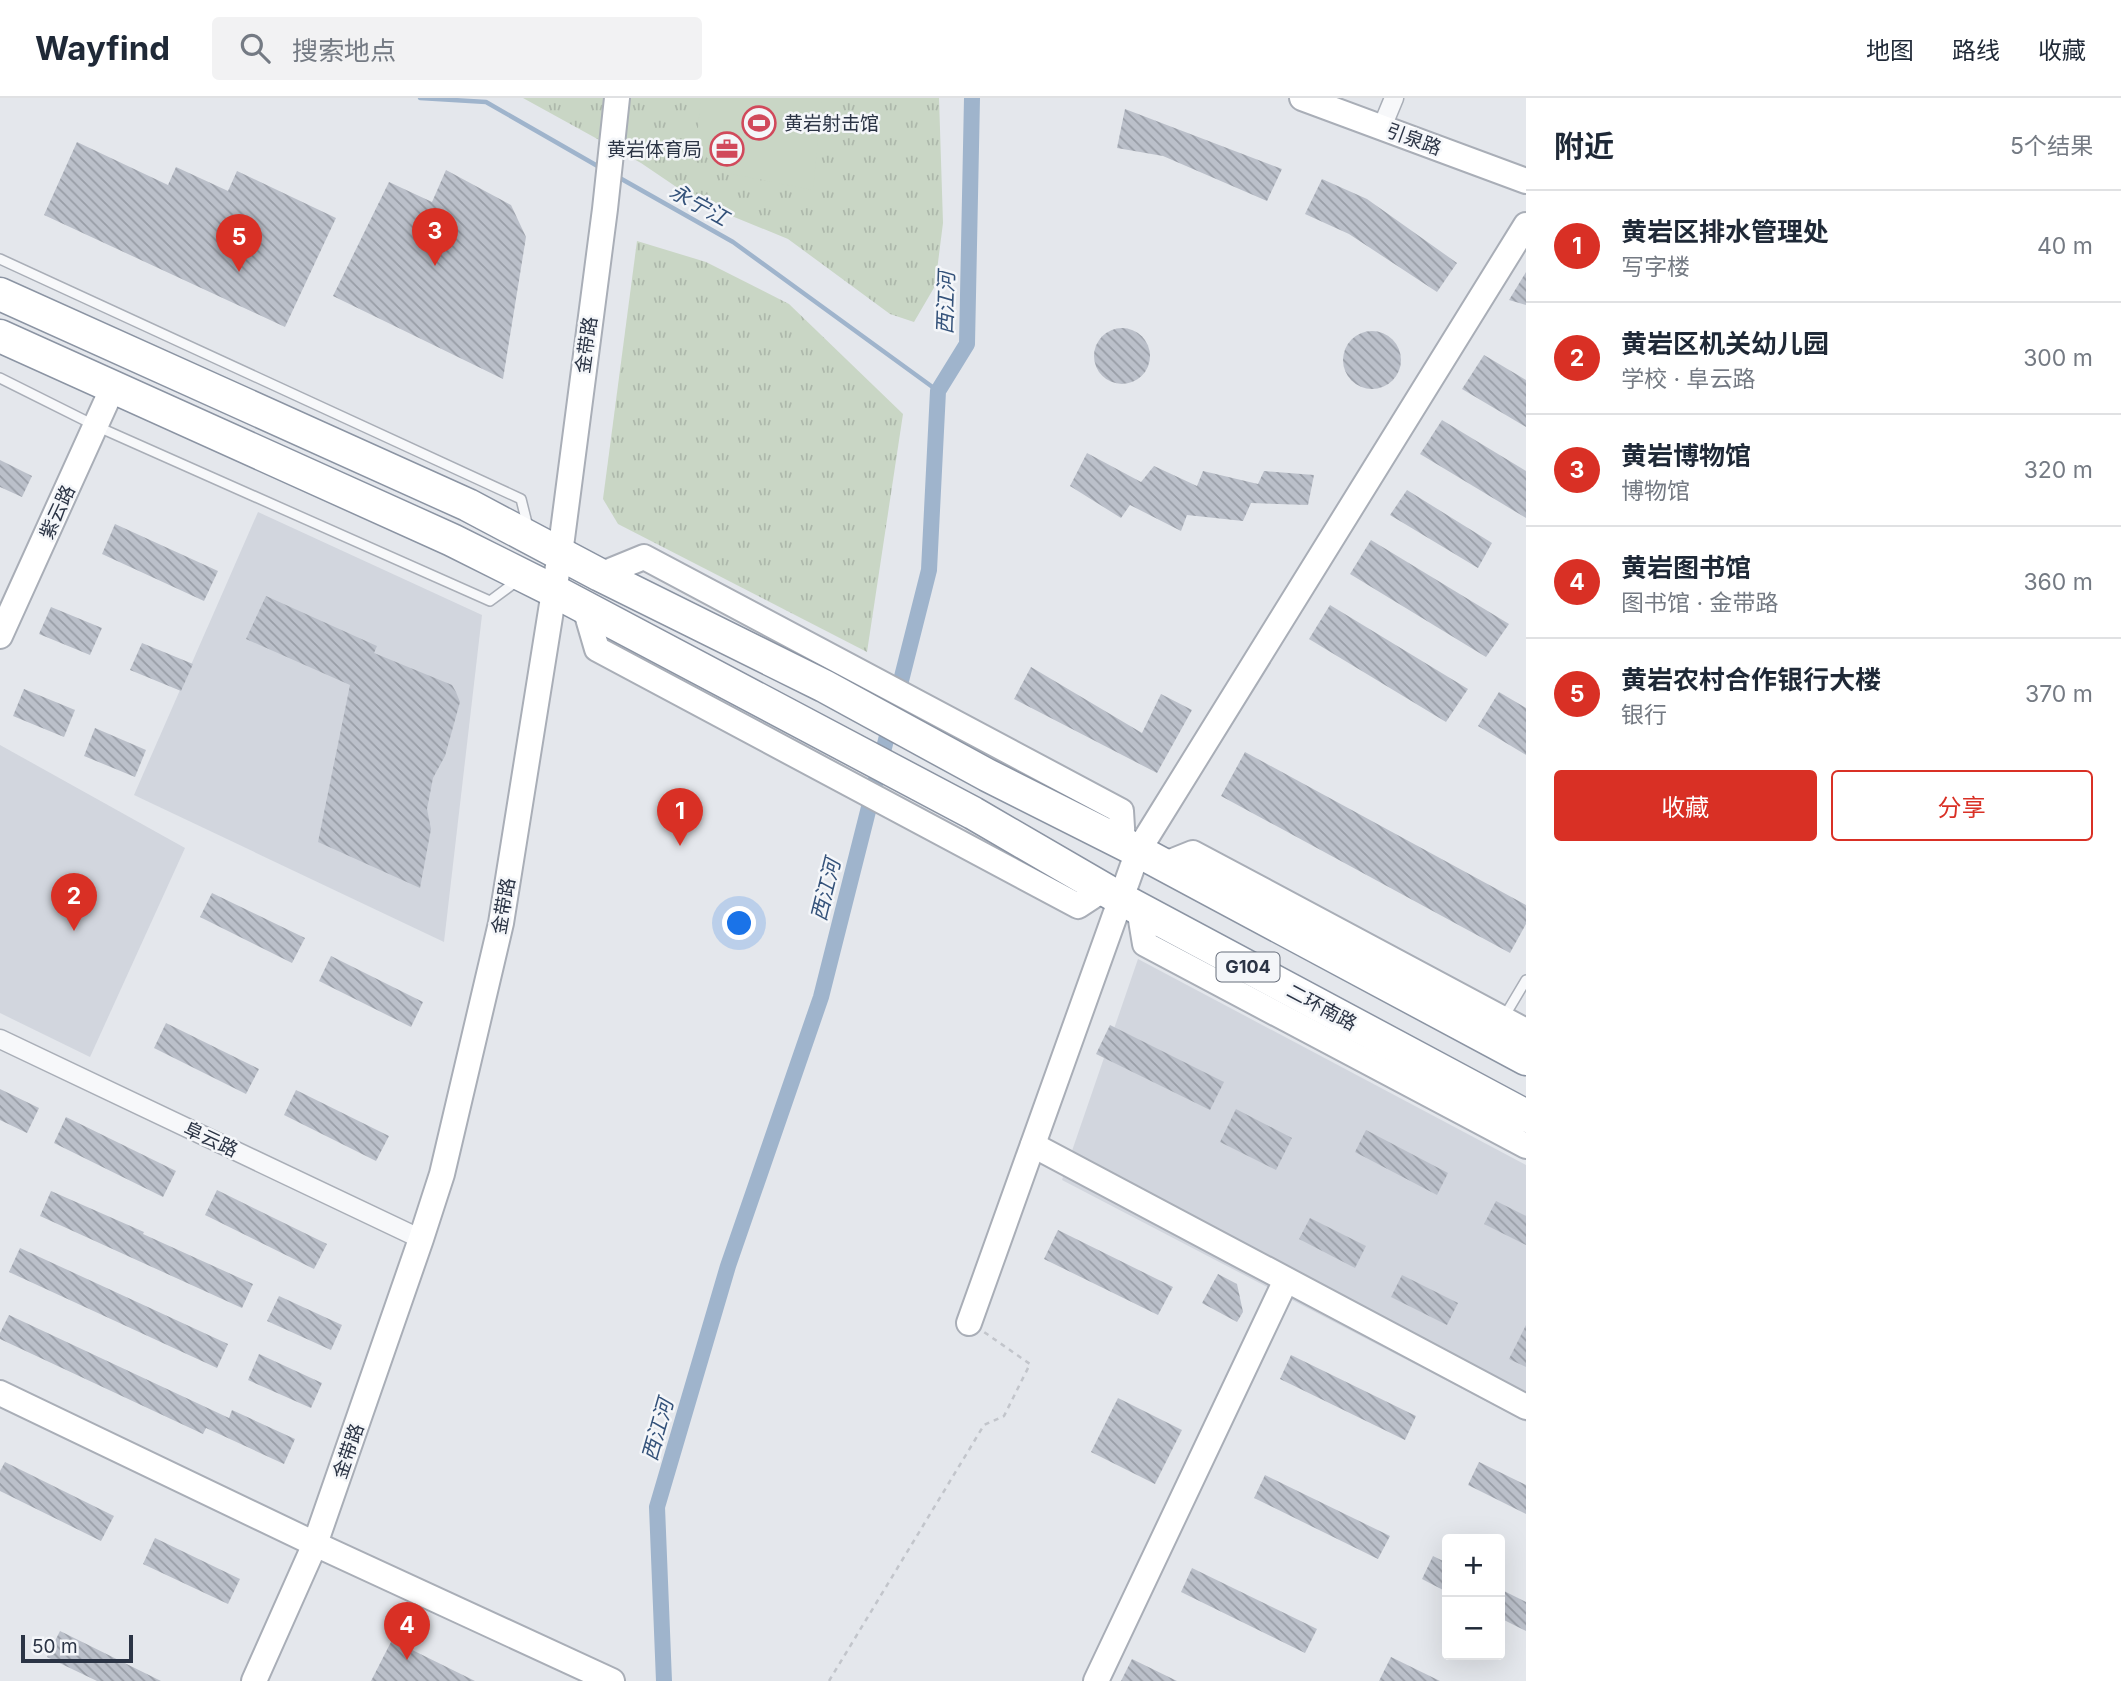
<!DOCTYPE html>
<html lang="zh">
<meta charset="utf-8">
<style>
body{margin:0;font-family:Inter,"Noto Sans SC",sans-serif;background:#f2f2f3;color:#1f2937}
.controls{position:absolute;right:21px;bottom:21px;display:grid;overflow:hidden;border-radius:7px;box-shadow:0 7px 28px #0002}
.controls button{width:63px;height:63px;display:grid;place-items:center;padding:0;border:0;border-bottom:2px solid #e0e1e3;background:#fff;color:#1f2937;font:35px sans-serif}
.scale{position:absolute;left:21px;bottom:18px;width:112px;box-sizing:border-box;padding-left:7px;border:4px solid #2b3445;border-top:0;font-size:19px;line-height:24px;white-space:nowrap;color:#2b3445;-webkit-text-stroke:5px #f4f6f9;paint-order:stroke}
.you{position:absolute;left:740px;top:826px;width:24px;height:24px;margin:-18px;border:5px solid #fff;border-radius:50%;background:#1a73e8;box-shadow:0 0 0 10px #1a73e833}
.badge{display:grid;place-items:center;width:46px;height:46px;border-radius:50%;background:#d93025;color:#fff;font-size:23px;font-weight:700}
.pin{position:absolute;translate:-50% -58px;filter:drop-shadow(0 2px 4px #0008)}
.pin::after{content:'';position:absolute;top:37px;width:24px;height:21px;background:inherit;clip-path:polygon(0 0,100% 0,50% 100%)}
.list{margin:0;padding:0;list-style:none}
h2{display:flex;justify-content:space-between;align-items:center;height:91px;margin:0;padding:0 28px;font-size:30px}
h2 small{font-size:23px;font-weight:400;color:#747a83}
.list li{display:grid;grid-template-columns:46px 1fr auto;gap:21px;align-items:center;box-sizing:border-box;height:112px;padding:0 28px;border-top:2px solid #e0e1e3}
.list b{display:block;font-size:26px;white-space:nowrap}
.list p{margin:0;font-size:23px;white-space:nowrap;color:#747a83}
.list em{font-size:23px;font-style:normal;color:#747a83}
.actions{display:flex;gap:14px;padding:21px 28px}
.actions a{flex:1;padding:16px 0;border:2px solid #d93025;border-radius:7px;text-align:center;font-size:24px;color:#d93025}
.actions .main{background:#d93025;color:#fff}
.icon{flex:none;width:38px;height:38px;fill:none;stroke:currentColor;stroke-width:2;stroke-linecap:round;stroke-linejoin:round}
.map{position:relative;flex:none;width:1526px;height:1583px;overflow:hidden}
header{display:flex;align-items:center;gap:42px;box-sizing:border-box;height:98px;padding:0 35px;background:#fff;border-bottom:2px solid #e0e1e3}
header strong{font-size:33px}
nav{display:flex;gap:38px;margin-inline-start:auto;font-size:24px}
.search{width:490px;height:63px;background:#f2f2f3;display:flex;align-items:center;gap:18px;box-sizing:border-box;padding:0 24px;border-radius:7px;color:#747a83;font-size:26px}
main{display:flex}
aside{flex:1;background:#fff}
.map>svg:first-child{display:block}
.built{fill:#d2d6de}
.park{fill:url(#park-tufts)}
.pitch{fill:#c9d6c5}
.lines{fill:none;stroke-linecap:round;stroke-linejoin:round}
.stream{stroke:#9fb4cc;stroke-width:4.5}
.canal{stroke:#9fb4cc;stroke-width:16}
.building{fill:url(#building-back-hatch)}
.lane-casing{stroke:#a9aeb7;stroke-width:12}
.street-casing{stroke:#a9aeb7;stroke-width:21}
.secondary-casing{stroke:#a9aeb7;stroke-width:28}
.highway-casing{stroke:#8b94a3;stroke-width:35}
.path{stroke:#c2c5cb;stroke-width:2.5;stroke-dasharray:5 5;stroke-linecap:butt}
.lane{stroke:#f7f8fa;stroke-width:9}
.street{stroke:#f7f8fa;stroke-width:18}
.secondary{stroke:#fff;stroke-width:24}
.highway{stroke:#fff;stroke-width:32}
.labels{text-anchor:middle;stroke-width:5;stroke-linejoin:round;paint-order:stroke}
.shield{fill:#f4f6f9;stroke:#676e7b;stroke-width:2}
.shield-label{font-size:18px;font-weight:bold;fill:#2b3445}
.poi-label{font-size:19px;fill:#2b3445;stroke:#f4f6f9;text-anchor:start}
.street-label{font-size:19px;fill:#2b3445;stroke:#f4f6f9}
.water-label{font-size:21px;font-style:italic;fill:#34527a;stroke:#f4f6f9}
</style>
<header>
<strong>Wayfind</strong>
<div class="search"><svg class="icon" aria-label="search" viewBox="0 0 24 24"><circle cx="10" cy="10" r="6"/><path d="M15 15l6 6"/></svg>搜索地点</div>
<nav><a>地图</a><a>路线</a><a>收藏</a></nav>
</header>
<main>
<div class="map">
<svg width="1526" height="1583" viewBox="0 0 1526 1583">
<defs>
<pattern id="park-tufts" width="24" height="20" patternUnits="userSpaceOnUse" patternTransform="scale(1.75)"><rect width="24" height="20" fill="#c9d6c5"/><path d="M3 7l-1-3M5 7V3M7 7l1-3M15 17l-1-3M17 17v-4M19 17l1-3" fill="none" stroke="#adb8ab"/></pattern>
<pattern id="building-back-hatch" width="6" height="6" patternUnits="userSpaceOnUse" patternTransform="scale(1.75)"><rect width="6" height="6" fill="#bbc0ca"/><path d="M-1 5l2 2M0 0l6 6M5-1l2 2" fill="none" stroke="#989da6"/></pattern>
</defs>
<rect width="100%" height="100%" fill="#e4e7ec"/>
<g class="built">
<path d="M258,414L482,517L444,844L134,697Z"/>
<path d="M0,647L185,750L90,959L0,915Z"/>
<path d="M1138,861L1526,1067V1324L1062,1082Z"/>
</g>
<g class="park">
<path d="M523,0H939L943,125L935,188L914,224L890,216L788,141L700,105L641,65Z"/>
<path d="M637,143L706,164L789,206L903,316L867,554L618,426L603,401Z"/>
</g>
<path class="pitch" d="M701,0H822L813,92L722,74L696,49Z"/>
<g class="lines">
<g class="stream">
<path d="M420,0L486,4L601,70"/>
<path d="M618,79L733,144L938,293"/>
</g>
<path class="canal" d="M664,1583L657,1409L728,1168L821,899L929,472L938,293L967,246L972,0"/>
</g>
<g class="building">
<path d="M1125,11L1282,71L1267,103L1163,58L1117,50Z"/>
<path d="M77,44L168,87L176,69L228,93L237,73L336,120L285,229L44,117Z"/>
<path d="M446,72L511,107L526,139L503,281L333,198L389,84L432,104Z"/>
<path d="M1322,81L1367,101L1457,165L1437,194L1349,136L1305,116Z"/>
<path d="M1526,174V207L1509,202Z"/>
<circle cx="1122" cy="258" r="28"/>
<circle cx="1372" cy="262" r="29"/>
<path d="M1484,257L1526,282V329L1462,291Z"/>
<path d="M1442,322L1526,373V420L1420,356Z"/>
<path d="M1087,355L1141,384L1154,368L1197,388L1203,373L1258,386L1264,373L1314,377L1308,407L1251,405L1243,423L1187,417L1181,433L1130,407L1121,420L1070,388Z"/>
<path d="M0,362L32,378L22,399L0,389Z"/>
<path d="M1407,392L1492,445L1478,470L1390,417Z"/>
<path d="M115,426L218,473L204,503L102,456Z"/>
<path d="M1371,442L1509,526L1486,559L1350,476Z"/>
<path d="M266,498L377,548L374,555L452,587L456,594L460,604L445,658L433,680L427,711L431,731L420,790L318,744L350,587L246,541Z"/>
<path d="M1330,507L1468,591L1446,624L1309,541Z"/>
<path d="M51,509L102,530L90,557L39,536Z"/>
<path d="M142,545L193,566L181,593L130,572Z"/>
<path d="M1031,569L1142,635L1161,596L1192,612L1157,675L1014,601Z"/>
<path d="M24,591L75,612L64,639L13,618Z"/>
<path d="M1499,594L1526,610V657L1478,628Z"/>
<path d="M95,630L146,652L135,679L84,658Z"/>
<path d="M1245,654L1526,807V826L1510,855L1221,698Z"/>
<path d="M212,795L305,840L292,865L200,819Z"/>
<path d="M331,858L423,904L411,929L319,883Z"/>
<path d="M166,925L259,971L246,996L154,950Z"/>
<path d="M1110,927L1224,984L1210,1012L1096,956Z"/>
<path d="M0,991L39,1010L27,1035L0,1022Z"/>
<path d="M296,992L389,1038L376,1063L284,1017Z"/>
<path d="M1236,1011L1292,1040L1276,1072L1220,1044Z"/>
<path d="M66,1019L176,1073L163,1099L54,1045Z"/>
<path d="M1366,1032L1448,1075L1437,1097L1355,1054Z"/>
<path d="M217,1092L327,1146L314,1171L205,1117Z"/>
<path d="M51,1093L144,1134L143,1136L253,1186L242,1210L40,1118Z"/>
<path d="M1496,1103L1526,1118V1147L1484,1126Z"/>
<path d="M1310,1120L1366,1148L1355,1170L1299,1141Z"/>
<path d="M1058,1132L1173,1189L1158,1217L1044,1161Z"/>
<path d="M20,1150L228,1246L217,1270L9,1174Z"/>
<path d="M1218,1176L1237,1186L1243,1214L1237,1224L1202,1205Z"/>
<path d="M1402,1177L1458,1205L1447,1227L1391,1199Z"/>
<path d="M279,1198L342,1227L331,1252L267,1223Z"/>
<path d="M9,1217L229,1320L232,1312L295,1341L284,1366L206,1330L203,1336L0,1241V1235Z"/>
<path d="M1526,1227V1269L1509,1261Z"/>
<path d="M259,1256L322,1285L311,1310L248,1282Z"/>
<path d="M1291,1257L1416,1318L1405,1342L1280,1281Z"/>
<path d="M1118,1300L1182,1332L1155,1386L1091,1354Z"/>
<path d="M5,1364L114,1418L101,1443L0,1393V1373Z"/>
<path d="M1479,1364L1526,1387V1416L1468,1387Z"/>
<path d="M1265,1377L1390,1438L1378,1461L1254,1400Z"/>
<path d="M155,1440L240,1481L228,1506L143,1466Z"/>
<path d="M1433,1458L1447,1465V1494L1422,1481Z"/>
<path d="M1192,1470L1317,1531L1305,1555L1181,1494Z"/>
<path d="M1500,1491L1526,1504V1533L1500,1520Z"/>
<path d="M60,1533L161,1583H97L47,1559Z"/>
<path d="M392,1542L475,1583H371Z"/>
<path d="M1391,1559L1440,1583H1379Z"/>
<path d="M1132,1561L1177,1583H1121Z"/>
</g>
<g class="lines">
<defs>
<g id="lane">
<path d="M0,161L521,401L528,429"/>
<path d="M0,280L96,328L490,503L517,483"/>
<path d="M1504,919L1526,882"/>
</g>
<g id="street">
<path d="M1382,29L1394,0"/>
<path d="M0,941L421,1141"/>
</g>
<g id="secondary">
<path d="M1302,0L1526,83"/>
<path d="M600,477L644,459L1121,713L1123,746"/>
<path d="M585,510L597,551L1078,808L1104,791"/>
<path d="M0,538L113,289"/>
<path d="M1163,767L1193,755L1526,933"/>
<path d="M1139,810L1145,846L1526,1048"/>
<path d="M1033,1047L1526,1309"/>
<path d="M969,1225L1138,753L1526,127"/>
<path d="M0,1295L315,1446L612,1583"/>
<path d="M254,1583L315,1446L421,1141L442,1076L501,825L560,456L605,111L617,0"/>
<path d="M1096,1583L1286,1182"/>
</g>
<g id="highway">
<path d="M0,196L468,407L600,477L824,588L987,677L1138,753L1526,961"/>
<path d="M0,238L452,442L554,493L973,715L1121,801L1526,1018"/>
</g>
</defs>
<use href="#lane" class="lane-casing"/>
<use href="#street" class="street-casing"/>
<use href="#secondary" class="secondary-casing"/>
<use href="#highway" class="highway-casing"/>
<path class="path" d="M829,1583L984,1327L1004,1318L1030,1266L984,1234"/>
<use href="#lane" class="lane"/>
<use href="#street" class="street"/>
<use href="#secondary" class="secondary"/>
<use href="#highway" class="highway"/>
</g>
<defs>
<symbol id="stadium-ring" viewBox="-11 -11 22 22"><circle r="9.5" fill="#f4f6f9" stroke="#d1495b" stroke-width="1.5"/><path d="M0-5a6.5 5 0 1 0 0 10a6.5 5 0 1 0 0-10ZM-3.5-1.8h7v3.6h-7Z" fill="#d1495b"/></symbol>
<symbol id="office-ring" viewBox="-11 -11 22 22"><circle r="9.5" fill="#f4f6f9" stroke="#d1495b" stroke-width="1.5"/><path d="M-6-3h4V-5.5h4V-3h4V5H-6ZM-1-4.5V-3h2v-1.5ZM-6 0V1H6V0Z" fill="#d1495b"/></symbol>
</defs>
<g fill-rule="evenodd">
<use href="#stadium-ring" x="740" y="6" width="38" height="38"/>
<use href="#office-ring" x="708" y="32" width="38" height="38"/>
</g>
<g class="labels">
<rect class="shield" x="1216.5" y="854.5" width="63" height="29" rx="5"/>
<g class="shield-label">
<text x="1248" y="875">G104</text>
</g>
<g class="poi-label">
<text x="784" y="32">黄岩射击馆</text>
<text x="702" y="58" text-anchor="end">黄岩体育局</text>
</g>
<g class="street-label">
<text transform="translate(1414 41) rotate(20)" y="7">引泉路</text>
<text transform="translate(586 247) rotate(-82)" y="7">金带路</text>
<text transform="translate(57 414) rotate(-65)" y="7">紫云路</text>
<text transform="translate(503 808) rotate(-80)" y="7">金带路</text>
<text transform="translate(1322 909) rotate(28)" y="7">二环南路</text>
<text transform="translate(211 1041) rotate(25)" y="7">阜云路</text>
<text transform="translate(348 1353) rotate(-71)" y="7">金带路</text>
</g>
<g class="water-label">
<text transform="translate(699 107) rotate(29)" y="7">永宁江</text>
<text transform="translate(946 205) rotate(-88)" y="7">西江河</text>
<text transform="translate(826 792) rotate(-76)" y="7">西江河</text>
<text transform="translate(658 1332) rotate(-74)" y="7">西江河</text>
</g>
</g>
</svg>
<div class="controls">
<button>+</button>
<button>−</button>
</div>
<div class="scale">50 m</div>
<div class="you"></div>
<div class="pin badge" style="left:680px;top:748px">1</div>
<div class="pin badge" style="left:74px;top:833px">2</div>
<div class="pin badge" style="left:435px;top:168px">3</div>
<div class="pin badge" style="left:407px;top:1562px">4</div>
<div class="pin badge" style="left:239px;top:174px">5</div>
</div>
<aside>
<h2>附近<small>5个结果</small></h2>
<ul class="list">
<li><span class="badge">1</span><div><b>黄岩区排水管理处</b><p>写字楼</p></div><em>40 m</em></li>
<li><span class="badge">2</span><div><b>黄岩区机关幼儿园</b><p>学校 · 阜云路</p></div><em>300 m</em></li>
<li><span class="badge">3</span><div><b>黄岩博物馆</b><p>博物馆</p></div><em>320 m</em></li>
<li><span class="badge">4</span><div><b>黄岩图书馆</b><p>图书馆 · 金带路</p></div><em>360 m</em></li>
<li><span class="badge">5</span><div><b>黄岩农村合作银行大楼</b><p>银行</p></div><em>370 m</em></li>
</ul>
<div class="actions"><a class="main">收藏</a><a>分享</a></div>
</aside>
</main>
